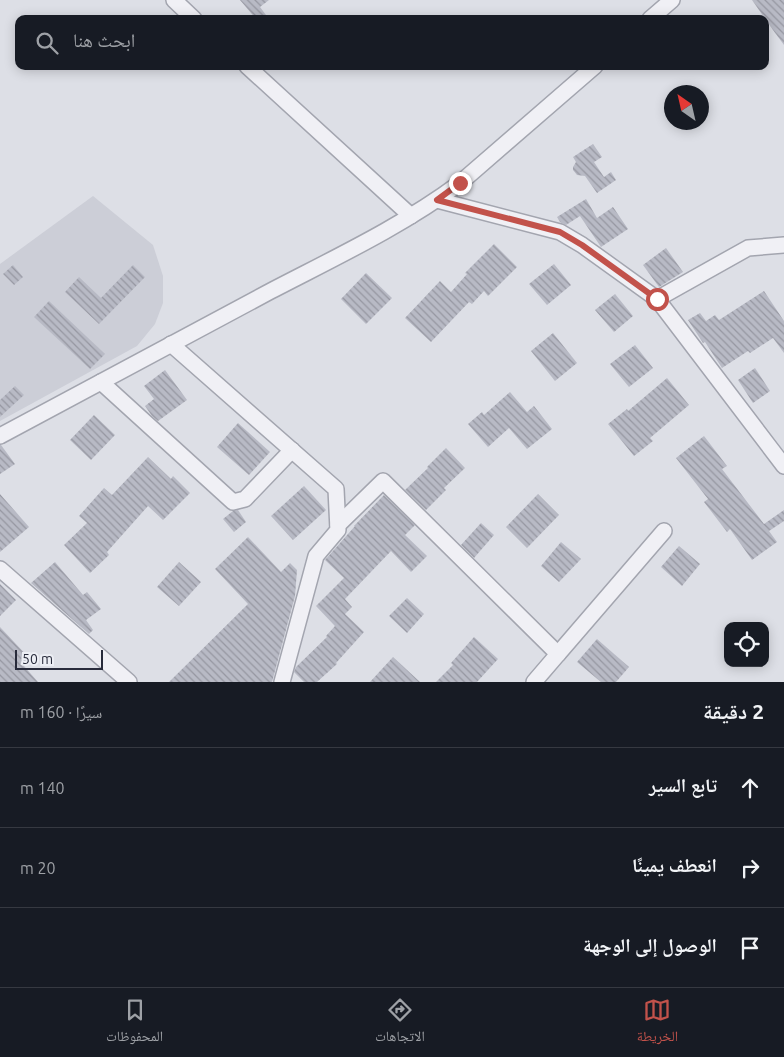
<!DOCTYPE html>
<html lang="ar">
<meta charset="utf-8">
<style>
body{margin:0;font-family:Ubuntu,"Noto Naskh Arabic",sans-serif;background:#20242c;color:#f1f3f6;direction:rtl}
.controls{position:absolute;right:15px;bottom:15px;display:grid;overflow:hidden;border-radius:10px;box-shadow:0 2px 12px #0003}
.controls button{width:45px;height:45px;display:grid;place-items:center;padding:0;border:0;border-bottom:1px solid #363941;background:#171b24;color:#f1f3f6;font:25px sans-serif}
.compass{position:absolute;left:664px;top:85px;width:45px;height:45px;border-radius:50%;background:#171b24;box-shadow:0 2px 12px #0003;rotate:326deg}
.scale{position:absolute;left:15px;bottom:12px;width:88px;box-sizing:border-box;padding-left:5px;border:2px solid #282b3b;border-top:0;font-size:14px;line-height:18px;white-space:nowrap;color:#282b3b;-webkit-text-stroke:4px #eceef4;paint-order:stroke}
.stop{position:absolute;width:15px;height:15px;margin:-11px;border:4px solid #c2524b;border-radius:50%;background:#fff}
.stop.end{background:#c2524b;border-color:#fff;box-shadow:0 1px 5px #0008}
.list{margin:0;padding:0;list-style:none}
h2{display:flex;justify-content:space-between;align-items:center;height:65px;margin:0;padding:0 20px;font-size:21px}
h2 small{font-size:16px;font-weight:400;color:#9ea1a6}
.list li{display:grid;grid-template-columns:32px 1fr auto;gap:15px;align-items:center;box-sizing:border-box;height:80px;padding:0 20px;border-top:1px solid #363941}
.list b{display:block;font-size:19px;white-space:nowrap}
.list em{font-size:16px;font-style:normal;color:#9ea1a6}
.icon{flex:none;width:28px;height:28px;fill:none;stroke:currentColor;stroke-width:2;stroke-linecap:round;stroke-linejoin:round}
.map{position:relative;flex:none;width:784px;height:682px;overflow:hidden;direction:ltr}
.search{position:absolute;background:#171b24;box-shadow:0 2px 12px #0003;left:15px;right:15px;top:15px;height:55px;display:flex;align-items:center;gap:12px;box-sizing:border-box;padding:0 18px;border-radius:10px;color:#9ea1a6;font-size:19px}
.sheet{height:305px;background:#171b24}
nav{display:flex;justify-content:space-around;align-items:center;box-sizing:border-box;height:70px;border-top:1px solid #363941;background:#171b24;font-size:14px;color:#9ea1a6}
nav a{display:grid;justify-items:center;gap:2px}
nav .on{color:#c2524b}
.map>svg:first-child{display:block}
.built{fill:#ccced7}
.building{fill:url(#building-back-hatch)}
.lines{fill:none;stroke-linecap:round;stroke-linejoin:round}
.minor-casing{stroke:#a3a5af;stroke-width:18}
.minor{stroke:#f0f0f5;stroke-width:15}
.route{stroke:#c2524b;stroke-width:6}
</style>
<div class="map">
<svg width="784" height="682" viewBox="0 0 784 682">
<defs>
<pattern id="building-back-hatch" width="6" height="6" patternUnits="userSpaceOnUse" patternTransform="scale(1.25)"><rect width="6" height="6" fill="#b8bac5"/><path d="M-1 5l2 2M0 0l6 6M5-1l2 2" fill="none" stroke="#9697a1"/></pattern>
</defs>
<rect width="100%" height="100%" fill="#dddfe6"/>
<path class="built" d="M93,196L153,245L163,276V303L155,324L137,346L0,421V264Z"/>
<g class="building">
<path d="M240,0H269L260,7L269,19H256Z"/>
<path d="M752,0H784V45L773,30Z"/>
<path d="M593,144L602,157L594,162L604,177L611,172L616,180L597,193L585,176L577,175L573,170V167L576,162L573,157Z"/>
<path d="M586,199L597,218L613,207L628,229L601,247L580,216L566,225L560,222L557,217Z"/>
<path d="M494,244L517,267L488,296L484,291L472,304L469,302L431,342L405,318L440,281L451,292L467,274L465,273Z"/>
<path d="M666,248L683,272L659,287L643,265Z"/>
<path d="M554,264L571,285L547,305L529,284Z"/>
<path d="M13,265L23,277L14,285L3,274Z"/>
<path d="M133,265L145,277L99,324L65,292L79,277L101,298Z"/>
<path d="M366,273L392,298L366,324L341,299Z"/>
<path d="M764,291L784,321V353L773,338L750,353L748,351L722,368L705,342L703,343L688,320L700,313L706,321L715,315L719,320Z"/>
<path d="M615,294L633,316L614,332L595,310Z"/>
<path d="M49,301L105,354L90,369L34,317Z"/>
<path d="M553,333L577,363L555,381L531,351Z"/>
<path d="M635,345L653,368L629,387L610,364Z"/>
<path d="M755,368L770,391L753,403L738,380Z"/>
<path d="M165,370L187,400L158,421L152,416L145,406L154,399L144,386Z"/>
<path d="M667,378L689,405L650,438L653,441L634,456L608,424L627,409L628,411Z"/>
<path d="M15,386L24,395L0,417V400Z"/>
<path d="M510,392L527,412L534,406L552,429L527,449L509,428L488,447L468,424L482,412L484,415Z"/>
<path d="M94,415L115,435L91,460L70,440Z"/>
<path d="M238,423L270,452L249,475L217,447Z"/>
<path d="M704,436L727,466L722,469L764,524L784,510V521L769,531L777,542L752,560L730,529L727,532L704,502L708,499L676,458Z"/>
<path d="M0,445H1L15,464L0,474Z"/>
<path d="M446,448L465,468L444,488L446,490L426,510L405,490L428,468L427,467Z"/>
<path d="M148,457L171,479L173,476L190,493L163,520L148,506L107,552L109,555L90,573L64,545L87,523L79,516L104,488L112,495Z"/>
<path d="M304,486L326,510L293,540L271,516Z"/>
<path d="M0,494L29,527L0,552Z"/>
<path d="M538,494L559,515L527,548L506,527Z"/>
<path d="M384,495L415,525L405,535L427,556L411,572L391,551L345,599L352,607L345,614L364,632L336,663L337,664L317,682H304L294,672L296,667L327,637L326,636L335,626L316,606L344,578L325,560L355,526H354Z"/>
<path d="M238,510L246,522L234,532L223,519L233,511Z"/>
<path d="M481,523L494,535L474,558L461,545Z"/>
<path d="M248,537L281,572L290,563L297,570L295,596L272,682H169L248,604L215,569Z"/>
<path d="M561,542L581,559L559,582L541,566Z"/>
<path d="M679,546L700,564L682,586L661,567Z"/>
<path d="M55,562L83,595L87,592L101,609L86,620L93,630L89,634L31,583Z"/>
<path d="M179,562L201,582L179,606L157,587Z"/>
<path d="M0,584L16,600L0,616Z"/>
<path d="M407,598L424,614L407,633L389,616Z"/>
<path d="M0,627L31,660L24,666L38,682H0Z"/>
<path d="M474,637L498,659L477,682H436L453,665L451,663Z"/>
<path d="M597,639L629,667L616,682H601L577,662Z"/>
<path d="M393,657L420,682H370Z"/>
</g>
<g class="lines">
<defs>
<g id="minor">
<path d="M174,0L194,19"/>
<path d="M650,19L672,0"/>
<path d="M247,66L411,216"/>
<path d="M437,200L560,232L582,245L657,299L784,466"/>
<path d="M657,299L748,248L784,245"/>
<path d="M171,344L336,489L338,530L316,556L282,682"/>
<path d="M101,382L233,502L245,499L292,450"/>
<path d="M0,436C89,388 178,340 267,293C332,259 401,227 460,183L595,66"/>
<path d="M338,525L383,481L558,654L534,682"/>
<path d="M0,569L129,682"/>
<path d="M558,654L664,531"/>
</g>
</defs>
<use href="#minor" class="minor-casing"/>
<use href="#minor" class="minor"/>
</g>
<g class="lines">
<path class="route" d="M460,183L437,200L560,232L582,245L657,299"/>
</g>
</svg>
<div class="controls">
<button><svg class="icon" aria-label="locate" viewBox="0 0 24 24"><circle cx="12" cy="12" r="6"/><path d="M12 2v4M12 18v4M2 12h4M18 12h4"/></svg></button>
</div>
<svg class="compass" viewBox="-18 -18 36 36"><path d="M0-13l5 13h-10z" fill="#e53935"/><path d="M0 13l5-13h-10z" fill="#9ea1a6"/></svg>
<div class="scale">50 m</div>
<div class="stop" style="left:657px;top:299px"></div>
<div class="stop end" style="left:460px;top:183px"></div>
<div class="search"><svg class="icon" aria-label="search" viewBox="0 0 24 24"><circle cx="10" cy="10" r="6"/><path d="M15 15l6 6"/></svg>ابحث هنا</div>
</div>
<section class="sheet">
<h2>2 دقيقة<small>سيرًا · 160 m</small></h2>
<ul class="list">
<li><svg class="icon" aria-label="ahead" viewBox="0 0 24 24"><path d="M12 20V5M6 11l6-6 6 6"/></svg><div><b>تابع السير</b></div><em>140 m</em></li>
<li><svg class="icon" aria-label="right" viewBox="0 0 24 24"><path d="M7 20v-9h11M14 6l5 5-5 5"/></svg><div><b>انعطف يمينًا</b></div><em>20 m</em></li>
<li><svg class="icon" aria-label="arrive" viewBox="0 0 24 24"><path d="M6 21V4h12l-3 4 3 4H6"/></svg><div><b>الوصول إلى الوجهة</b></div></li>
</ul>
</section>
<nav>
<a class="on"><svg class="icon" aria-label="map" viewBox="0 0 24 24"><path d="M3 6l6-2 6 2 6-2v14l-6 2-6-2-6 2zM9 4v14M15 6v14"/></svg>الخريطة</a>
<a><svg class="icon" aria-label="directions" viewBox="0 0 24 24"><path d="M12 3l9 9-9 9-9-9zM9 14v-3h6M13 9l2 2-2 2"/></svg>الاتجاهات</a>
<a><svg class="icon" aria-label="saved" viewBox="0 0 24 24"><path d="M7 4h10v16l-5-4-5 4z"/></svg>المحفوظات</a>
</nav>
